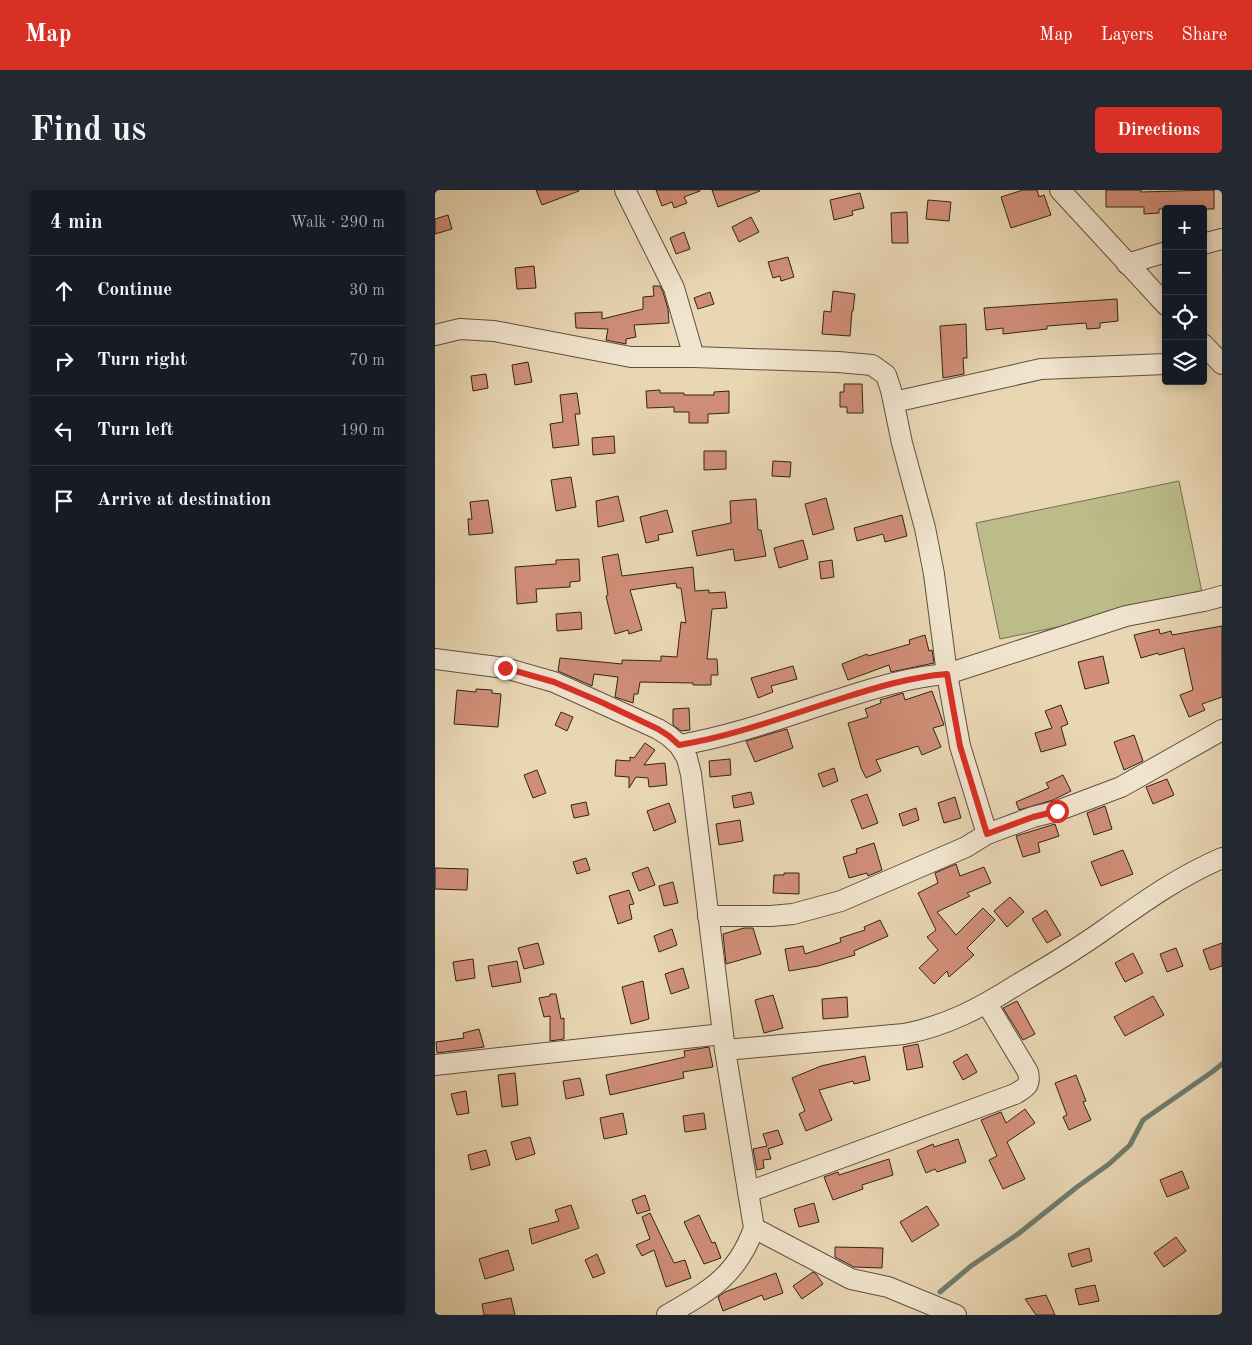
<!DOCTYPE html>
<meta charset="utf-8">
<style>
body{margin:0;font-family:"Old Standard TT",serif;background:#242831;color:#f1f3f6}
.controls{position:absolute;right:15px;top:15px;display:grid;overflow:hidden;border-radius:5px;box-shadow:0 2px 12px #0003}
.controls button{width:45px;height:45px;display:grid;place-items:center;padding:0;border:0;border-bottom:1px solid #363941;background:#171b24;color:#f1f3f6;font:25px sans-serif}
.stop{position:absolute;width:15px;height:15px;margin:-11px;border:4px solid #d93025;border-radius:50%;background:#fff}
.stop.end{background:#d93025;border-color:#fff;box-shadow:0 1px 5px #0008}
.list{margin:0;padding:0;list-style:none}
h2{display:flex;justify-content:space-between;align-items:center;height:65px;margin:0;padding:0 20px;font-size:21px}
h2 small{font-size:16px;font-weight:400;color:#9ea1a6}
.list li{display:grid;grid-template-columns:32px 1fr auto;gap:15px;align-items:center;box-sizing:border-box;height:70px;padding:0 20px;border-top:1px solid #363941}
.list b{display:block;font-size:19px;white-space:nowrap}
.list em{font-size:16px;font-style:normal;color:#9ea1a6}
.icon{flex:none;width:28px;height:28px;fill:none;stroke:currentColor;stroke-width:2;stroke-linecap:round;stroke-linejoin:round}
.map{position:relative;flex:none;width:787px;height:1125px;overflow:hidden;border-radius:5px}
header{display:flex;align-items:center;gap:30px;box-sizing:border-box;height:70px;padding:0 25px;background:#d93025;color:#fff}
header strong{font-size:24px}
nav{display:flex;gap:28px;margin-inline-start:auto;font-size:18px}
.intro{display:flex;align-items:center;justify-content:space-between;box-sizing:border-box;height:120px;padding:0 30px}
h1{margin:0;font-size:35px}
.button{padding:12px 22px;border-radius:5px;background:#d93025;color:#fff;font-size:18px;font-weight:700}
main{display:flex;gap:30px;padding:0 30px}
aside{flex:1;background:#171b24;border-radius:5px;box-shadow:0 2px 12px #0003}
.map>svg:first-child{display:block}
.green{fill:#bbbc89;stroke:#757051}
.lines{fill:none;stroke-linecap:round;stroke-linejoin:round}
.stream{stroke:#6e7d6f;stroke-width:5}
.building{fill:#d08e78;stroke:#2f2419}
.street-casing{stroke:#5e5040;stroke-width:22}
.street{stroke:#f1e4ce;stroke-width:20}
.route{stroke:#d93025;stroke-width:6}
</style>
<header>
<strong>Map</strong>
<nav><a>Map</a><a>Layers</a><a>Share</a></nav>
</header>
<div class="intro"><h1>Find us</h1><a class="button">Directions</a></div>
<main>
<aside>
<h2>4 min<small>Walk · 290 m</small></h2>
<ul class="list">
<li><svg class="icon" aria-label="ahead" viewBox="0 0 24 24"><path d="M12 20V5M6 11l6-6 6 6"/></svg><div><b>Continue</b></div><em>30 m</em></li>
<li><svg class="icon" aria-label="right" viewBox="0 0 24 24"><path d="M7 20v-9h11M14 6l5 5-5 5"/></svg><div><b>Turn right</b></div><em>70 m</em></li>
<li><svg class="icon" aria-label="left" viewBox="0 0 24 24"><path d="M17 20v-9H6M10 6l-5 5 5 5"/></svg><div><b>Turn left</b></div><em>190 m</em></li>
<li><svg class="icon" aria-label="arrive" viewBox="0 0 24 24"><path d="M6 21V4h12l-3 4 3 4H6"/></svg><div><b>Arrive at destination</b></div></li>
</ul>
</aside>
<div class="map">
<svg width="787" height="1125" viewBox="0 0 787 1125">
<rect width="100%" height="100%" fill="#e9d6b3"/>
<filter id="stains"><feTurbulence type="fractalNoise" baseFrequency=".004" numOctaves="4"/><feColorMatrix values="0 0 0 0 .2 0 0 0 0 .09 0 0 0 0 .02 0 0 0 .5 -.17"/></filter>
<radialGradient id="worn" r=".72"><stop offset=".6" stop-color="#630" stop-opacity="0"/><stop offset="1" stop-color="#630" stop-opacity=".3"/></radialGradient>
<path class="green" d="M744,291L768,407L565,449L541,333Z"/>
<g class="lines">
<path class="stream" d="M505,1102L536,1076L583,1044L642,997L674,974L695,955L708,930L777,882L787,874"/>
</g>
<g class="building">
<path d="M101,0H144V1L107,15Z"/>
<path d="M221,0H265V1L249,7L252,13L239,18L237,12L227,16Z"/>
<path d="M277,0H324L325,1L283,17Z"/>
<path d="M588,0H602L604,7L609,5L616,25L576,38L566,7Z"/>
<path d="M671,0H706V2L779,0V19H724V23L709,24V17H671Z"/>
<path d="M425,3L429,18L417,21L418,25L399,30L395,10Z"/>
<path d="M493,10L516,12L514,31L491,29Z"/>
<path d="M472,22L473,53H457L456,23Z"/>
<path d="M13,25L17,39L0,44V29Z"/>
<path d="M316,27L324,42L304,52L297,37Z"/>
<path d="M249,42L255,59L241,64L235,48Z"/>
<path d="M353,67L359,87L346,91L345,86L338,88L333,72Z"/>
<path d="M99,76L101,98L82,99L80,78Z"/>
<path d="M218,96H225L228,102L233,119L234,133L199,135L201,147L191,149V154L171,150L173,139L141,138L140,123L167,122V129L208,119V107L219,106Z"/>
<path d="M398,101L420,104L418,121H417L415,146L387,144L389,121L396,122Z"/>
<path d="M275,102L279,114L263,119L259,108Z"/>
<path d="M682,109L683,131L665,133V138L652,139L651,133L612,136V139L568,144V138L551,140L549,118Z"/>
<path d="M531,134L532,168H528L529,184L508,188L505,136Z"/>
<path d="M93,172L97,192L80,195L77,175Z"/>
<path d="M51,184L53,198L38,201L36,186Z"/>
<path d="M409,194H427L428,223H412V217H405V202H409Z"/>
<path d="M225,200V203H249V205H279V202L294,201V223L273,224V233H254V222H239V217L212,218L211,201Z"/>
<path d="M142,203L145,224H140L144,255L118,258L115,234L128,232L125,205Z"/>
<path d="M179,246L180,263L158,265L157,248Z"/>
<path d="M269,261H291V279L269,280Z"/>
<path d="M338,271L356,272L355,287L337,286Z"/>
<path d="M136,287L141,317L121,321L116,290Z"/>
<path d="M183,306L189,331L163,337L161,311Z"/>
<path d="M391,308L399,339L378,345L370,314Z"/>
<path d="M321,309L323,340H326L331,366L300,371L298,359L262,366L257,341L296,333L295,311Z"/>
<path d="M53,310L58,343L34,345L33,329H37L35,312Z"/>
<path d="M232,320L238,342L223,345L224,350L211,353L205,327Z"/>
<path d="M467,325L472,346L450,352L448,344L422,351L419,338Z"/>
<path d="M368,350L373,369L344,378L339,358Z"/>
<path d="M183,364L187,386L258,377L260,401L274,400V403L290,402L292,418L277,419L272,469H282L283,485H276V495H258V493L205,492L203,504H199L198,513L180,507L183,487L159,484L157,496L123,481L125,468L187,474V470L226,471V466L242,467L246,432L251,433L246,398H242L241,393L195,400L207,440L194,444L193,440L180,444L171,406L173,405L167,367Z"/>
<path d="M144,369L145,391L135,392V397L101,399L102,412L82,414L80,377L121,374V370Z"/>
<path d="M397,370L399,387L386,389L384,372Z"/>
<path d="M146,422L147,439L122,441L121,424Z"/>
<path d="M787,436V507L767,514L770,520L754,527L745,505L758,500L749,458L724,465L723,463L706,468L699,445L724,439L725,444L736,441L737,445Z"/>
<path d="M490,445L494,461L497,460L499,473L456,482L454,475L413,490L407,474L432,464L433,466L475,454L474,450Z"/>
<path d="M668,466L674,493L650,499L643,472Z"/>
<path d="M358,476L362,489L336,496L338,502L323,508L316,488Z"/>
<path d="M41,499L57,500V503L66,504L63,537L19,534L22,500L41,502Z"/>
<path d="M497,501L509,535L498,538L506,557L487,565L483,556L441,570L446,581L431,588L426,578L413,533L433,527L430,519L446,513L445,510L468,503L470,510Z"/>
<path d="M626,515L633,534L626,537L631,555L606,562L600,543L617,538L610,521Z"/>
<path d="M254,518L255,540L246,541L238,535V519Z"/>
<path d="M126,522L138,527L132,541L120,535Z"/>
<path d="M352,539L358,558L320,572L311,551Z"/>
<path d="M699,545L708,571L689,580L679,552Z"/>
<path d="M210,553L220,560L209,575L230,573L232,595L214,597L213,588L201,587L194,598V587L180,586L181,570L195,571V567L199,568Z"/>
<path d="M295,569L296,585L275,587L274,571Z"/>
<path d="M399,578L403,591L388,597L383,584Z"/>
<path d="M102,580L111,603L98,608L89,585Z"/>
<path d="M628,585L636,601L618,610L584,620L581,612L614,598L611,593Z"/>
<path d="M732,589L739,605L718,614L711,597Z"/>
<path d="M316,602L319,614L299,618L297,606Z"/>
<path d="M432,604L443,633L427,639L416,610Z"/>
<path d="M520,607L526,628L509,633L503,613Z"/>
<path d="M151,612L154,625L139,628L136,615Z"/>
<path d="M234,613L241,632L219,641L212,621Z"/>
<path d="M670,616L677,639L659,645L652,623Z"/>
<path d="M481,618L484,630L468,636L464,624Z"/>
<path d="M305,630L308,651L284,655L281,634Z"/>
<path d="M620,634L624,646L603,653L605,662L588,667L581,646Z"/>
<path d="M439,653L447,680L433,686L432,683L414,688L408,667L422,663L421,659Z"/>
<path d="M688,660L698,684L666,696L656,672Z"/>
<path d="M151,668L155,680L142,684L138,672Z"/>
<path d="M521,674L525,686L549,677L556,693L532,703L535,706L502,722L521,745L548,718L560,730L532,758L539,765L514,787L512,781L499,794L484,778L503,760L492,747L501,740L483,703L503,693L500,683Z"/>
<path d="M213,677L220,695L204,701L197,683Z"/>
<path d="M0,678L33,679L32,700L0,699Z"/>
<path d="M349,683H364V704L338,703L339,685H349Z"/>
<path d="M238,692L243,713L229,716L224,696Z"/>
<path d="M194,700L199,714L194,715L197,729L183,734L174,706Z"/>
<path d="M575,707L589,722L572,737L559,721Z"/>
<path d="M611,720L626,745L612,753L597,729Z"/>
<path d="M445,730L453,746L419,761L420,765L383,776L354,781L350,759L368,756L370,764L406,752L405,748L430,740L429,737Z"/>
<path d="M309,738H318L326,764L291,774L288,744Z"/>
<path d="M237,739L242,755L224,762L219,746Z"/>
<path d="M103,753L109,774L89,779L83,758Z"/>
<path d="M787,753V776L775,780L768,760Z"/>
<path d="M741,758L748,776L732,782L725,764Z"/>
<path d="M698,763L708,783L690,792L680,773Z"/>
<path d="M38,769L40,788L21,791L18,772Z"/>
<path d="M82,771L86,792L57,797L53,776Z"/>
<path d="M248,778L254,798L236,804L230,784Z"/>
<path d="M208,791L214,829L196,834L187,797Z"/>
<path d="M115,804H121L126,829L129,828V849L115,851V826L109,827L104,808L115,806Z"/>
<path d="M338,805L348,838L329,843L320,810Z"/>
<path d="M718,806L729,825L690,846L679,827Z"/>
<path d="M412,807L413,827L388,829L387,809Z"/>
<path d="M582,811L600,844L588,850L568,818Z"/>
<path d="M44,839L49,857L2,863L1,852L29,848L28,843Z"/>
<path d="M483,854L488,877L472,880L468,857Z"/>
<path d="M274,857L278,877L248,882L249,888L175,905L171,885L250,867L249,861Z"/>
<path d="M532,864L542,882L528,890L518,872Z"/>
<path d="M430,866L435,890L419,894L418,891L384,900L397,930L371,941L364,924L370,921L357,888L386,876Z"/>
<path d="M80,883L83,915L67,917L63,885Z"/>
<path d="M641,885L651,911L648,912L656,930L634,940L628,927L632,925L620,893Z"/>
<path d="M145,888L149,905L131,909L128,891Z"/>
<path d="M31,901L34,923L22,925L16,904Z"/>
<path d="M590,919L600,933L572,952L590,989L568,999L554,970L562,966L546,930L566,922L571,933Z"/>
<path d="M188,923L192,944L169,949L165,928Z"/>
<path d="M269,923L271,939L250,942L248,926Z"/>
<path d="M343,940L348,954L333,959L336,969L328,970L329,978L322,980L318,959L332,956L328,944Z"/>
<path d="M95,947L100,964L81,970L76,952Z"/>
<path d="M523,949L531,972L502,982L500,979L491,983L482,961L498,954L499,957Z"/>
<path d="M51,960L55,975L36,980L33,965Z"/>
<path d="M454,969L458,985L427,995L428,999L398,1010L389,987L403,982L404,985Z"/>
<path d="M747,981L754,998L732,1007L725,990Z"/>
<path d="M210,1005L215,1020L202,1024L197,1010Z"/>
<path d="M379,1013L384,1032L364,1037L359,1019Z"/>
<path d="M136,1015L144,1038L97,1054L94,1039L124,1031L120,1020Z"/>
<path d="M492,1016L504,1035L477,1052L465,1032Z"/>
<path d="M215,1023L239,1073L250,1070L256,1088L231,1097L219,1060L207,1066L201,1055L215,1049L207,1027Z"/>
<path d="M264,1025L277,1053L280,1052L286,1068L269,1074L249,1032Z"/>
<path d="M741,1047L751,1061L729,1077L719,1063Z"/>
<path d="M400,1057L448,1058L447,1078L419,1077L400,1067Z"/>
<path d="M654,1058L657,1071L637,1077L633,1064Z"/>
<path d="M73,1060L79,1080L50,1089L44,1069Z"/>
<path d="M162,1064L170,1083L158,1088L150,1070Z"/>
<path d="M378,1082L381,1084L388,1094L367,1109L358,1096Z"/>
<path d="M341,1083L348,1103L329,1110L327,1105L288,1121L283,1107L290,1102Z"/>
<path d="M660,1095L664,1111L644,1115L640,1099Z"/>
<path d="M611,1105L620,1125H601L590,1109Z"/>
<path d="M76,1108L80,1125H49L47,1114Z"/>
</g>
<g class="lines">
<defs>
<g id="street">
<path d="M190,0L239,98L259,167"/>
<path d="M625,0L731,115"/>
<path d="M768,54L787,49"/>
<path d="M692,74L731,62"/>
<path d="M0,145L25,139L59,141L196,167H259L403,172L437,175L451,185L456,200L467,253L490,338L499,384L512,484L525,556L552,644"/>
<path d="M768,154L787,174"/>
<path d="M459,212L606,179L731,174"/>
<path d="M0,469L70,478L119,492L223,539L234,546L244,555L252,568L256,584L290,860L319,1038C302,1086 274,1101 232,1125"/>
<path d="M244,555C299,546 351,526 405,509C439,498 475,487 512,484L691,426L769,411L787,406"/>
<path d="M273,726H336L358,724L406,711L531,657L552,644L598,627L622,621L686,597L787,540"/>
<path d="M290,860L469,844C512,836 547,817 583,794C614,776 644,758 673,737C710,711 745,686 787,668"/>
<path d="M0,875L288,844"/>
<path d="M313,1002L580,904C591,897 596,896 593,882L552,814"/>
<path d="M319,1038L416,1089L453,1097L521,1125"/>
</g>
</defs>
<use href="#street" class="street-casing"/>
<use href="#street" class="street"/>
</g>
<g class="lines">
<path class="route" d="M70,478L119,492L166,512L223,539L234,546L244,555C299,546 351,526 405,509C439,498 475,487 512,484L525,556L552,644L598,627L622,621"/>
</g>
<rect width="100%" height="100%" filter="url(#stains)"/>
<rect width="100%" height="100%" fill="url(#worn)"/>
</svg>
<div class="controls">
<button>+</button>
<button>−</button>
<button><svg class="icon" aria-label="locate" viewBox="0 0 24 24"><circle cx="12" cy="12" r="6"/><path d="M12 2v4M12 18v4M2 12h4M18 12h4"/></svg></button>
<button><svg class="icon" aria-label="layers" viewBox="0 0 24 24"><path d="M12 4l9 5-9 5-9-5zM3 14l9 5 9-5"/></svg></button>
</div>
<div class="stop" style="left:622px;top:621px"></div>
<div class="stop end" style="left:70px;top:478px"></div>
</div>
</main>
